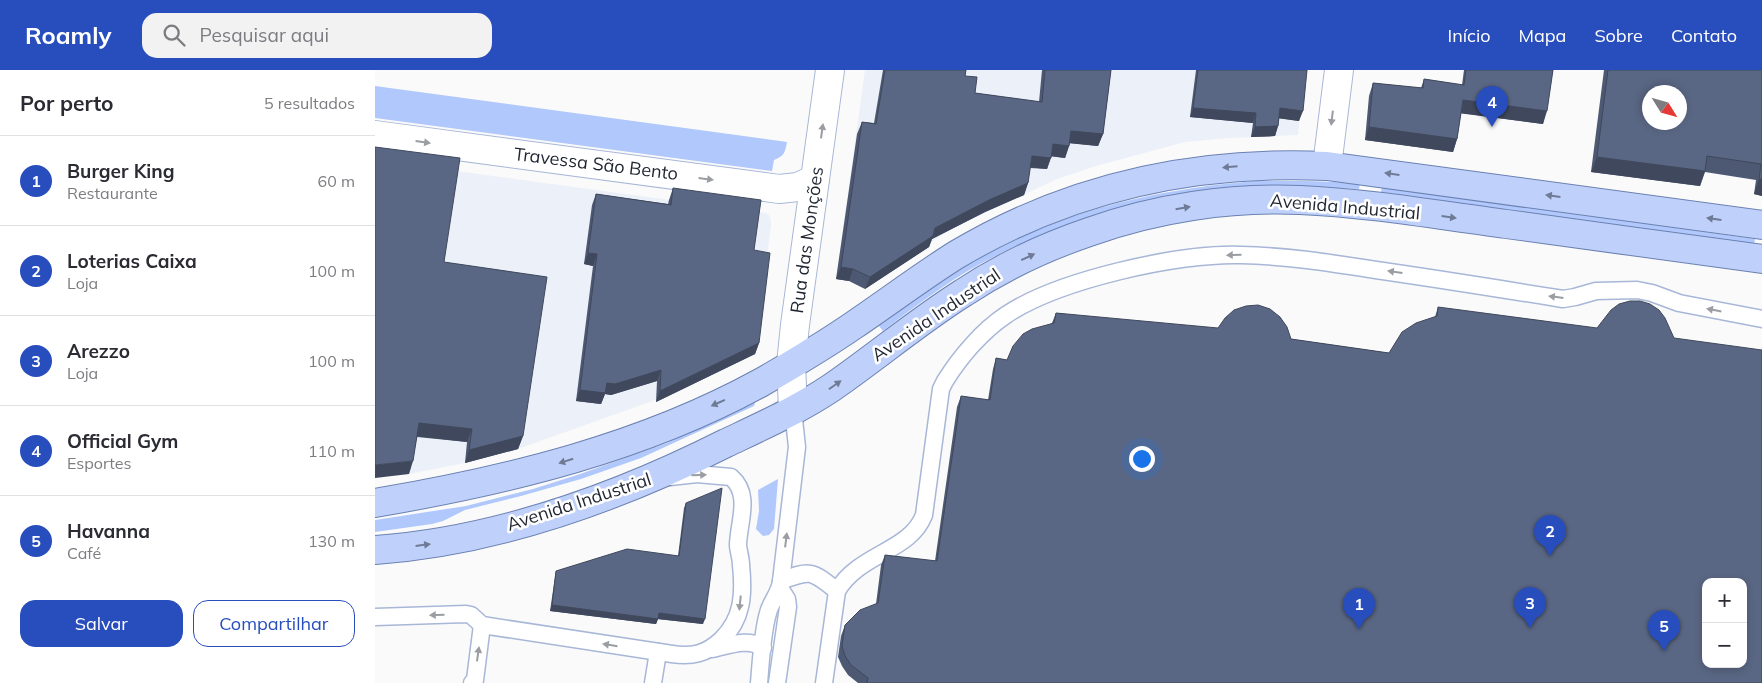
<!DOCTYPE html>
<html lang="pt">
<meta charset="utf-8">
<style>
body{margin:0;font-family:Mulish,sans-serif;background:#f2f2f3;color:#2b2b33}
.controls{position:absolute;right:15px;bottom:15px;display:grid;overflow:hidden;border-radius:10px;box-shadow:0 2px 8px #0003}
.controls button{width:45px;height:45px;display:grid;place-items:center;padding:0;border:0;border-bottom:1px solid #e1e1e2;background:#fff;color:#2b2b33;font:25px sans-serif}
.compass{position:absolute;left:1267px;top:15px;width:45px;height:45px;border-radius:50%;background:#fff;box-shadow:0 2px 8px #0003;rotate:127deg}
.you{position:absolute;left:766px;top:388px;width:18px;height:18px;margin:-12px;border:4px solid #fff;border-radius:50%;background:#1a73e8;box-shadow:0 0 0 8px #1a73e833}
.badge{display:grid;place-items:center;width:32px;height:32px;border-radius:50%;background:#284ebd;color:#fff;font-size:16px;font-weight:700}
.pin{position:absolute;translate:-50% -41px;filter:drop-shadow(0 1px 2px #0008)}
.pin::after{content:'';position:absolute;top:26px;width:18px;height:15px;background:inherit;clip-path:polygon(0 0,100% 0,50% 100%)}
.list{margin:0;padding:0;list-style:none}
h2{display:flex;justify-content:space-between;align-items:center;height:65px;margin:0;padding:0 20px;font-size:21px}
h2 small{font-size:16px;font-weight:400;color:#7c7c81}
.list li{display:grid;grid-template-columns:32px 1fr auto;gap:15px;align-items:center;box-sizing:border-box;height:90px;padding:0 20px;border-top:1px solid #e1e1e2}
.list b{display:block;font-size:19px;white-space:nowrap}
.list p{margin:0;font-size:16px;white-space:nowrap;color:#7c7c81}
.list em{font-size:16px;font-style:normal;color:#7c7c81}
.actions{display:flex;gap:10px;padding:15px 20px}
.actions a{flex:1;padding:11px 0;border:1px solid #284ebd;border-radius:15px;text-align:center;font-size:18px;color:#284ebd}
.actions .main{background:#284ebd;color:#fff}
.icon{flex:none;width:28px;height:28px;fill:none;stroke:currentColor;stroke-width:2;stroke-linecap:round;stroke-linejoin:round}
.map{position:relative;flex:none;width:1387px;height:613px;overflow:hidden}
header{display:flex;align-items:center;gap:30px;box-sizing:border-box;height:70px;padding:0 25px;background:#284ebd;color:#fff}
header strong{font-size:24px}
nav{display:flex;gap:28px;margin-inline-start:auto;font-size:18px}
.search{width:350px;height:45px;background:#f2f2f3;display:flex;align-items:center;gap:12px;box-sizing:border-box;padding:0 18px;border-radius:15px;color:#7c7c81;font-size:19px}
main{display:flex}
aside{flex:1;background:#fff}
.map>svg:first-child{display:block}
.built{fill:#ecf0f8}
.green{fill:#b0c8fc}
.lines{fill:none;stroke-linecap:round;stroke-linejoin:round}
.lane-casing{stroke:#a8b7d7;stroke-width:19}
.street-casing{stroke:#a8b7d7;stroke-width:30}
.secondary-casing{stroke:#a8b7d7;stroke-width:30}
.primary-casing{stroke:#6b81b2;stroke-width:30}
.lane{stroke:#fff;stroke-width:16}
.street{stroke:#fff;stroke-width:28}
.secondary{stroke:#fff;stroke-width:28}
.primary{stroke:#bfd1fa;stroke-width:28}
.wall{fill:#4d5972}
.shaded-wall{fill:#3f485c}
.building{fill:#5a6784;stroke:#3f485c;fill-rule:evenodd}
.oneway{fill:#9a9da2}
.oneway2{fill:#6f7b96}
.labels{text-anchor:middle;stroke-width:5;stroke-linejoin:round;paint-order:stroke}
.street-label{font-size:18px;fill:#1f2531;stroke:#fff}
</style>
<header>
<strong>Roamly</strong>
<div class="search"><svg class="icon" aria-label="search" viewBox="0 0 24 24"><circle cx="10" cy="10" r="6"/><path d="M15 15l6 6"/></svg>Pesquisar aqui</div>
<nav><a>Início</a><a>Mapa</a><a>Sobre</a><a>Contato</a></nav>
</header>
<main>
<aside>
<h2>Por perto<small>5 resultados</small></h2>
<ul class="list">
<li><span class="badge">1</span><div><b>Burger King</b><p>Restaurante</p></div><em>60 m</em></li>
<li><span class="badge">2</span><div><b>Loterias Caixa</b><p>Loja</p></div><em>100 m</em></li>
<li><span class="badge">3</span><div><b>Arezzo</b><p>Loja</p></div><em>100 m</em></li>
<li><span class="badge">4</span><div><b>Official Gym</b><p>Esportes</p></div><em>110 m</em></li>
<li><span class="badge">5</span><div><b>Havanna</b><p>Café</p></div><em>130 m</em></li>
</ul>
<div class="actions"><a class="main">Salvar</a><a>Compartilhar</a></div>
</aside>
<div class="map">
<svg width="1387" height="613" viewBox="0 0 1387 613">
<rect width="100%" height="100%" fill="#fafafa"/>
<g class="built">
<path d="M490,0H930L923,65L855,68L810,72L721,96L682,109L578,158L486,217L474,211L461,209Z"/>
<path d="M0,90L391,143L395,146L396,155L380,284L297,324L143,379L90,393L34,404L0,408Z"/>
</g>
<g class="green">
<path d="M0,16L412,72C410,83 409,86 399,90L397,101L0,48Z"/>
<path d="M880,111H933L985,113L984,119L897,116L728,143C686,156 644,173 605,194C571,213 539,237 508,261L504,256C536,233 567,210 601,190C687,140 783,119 880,111Z"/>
<path d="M1007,116L1380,169L1379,175L1006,122Z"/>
<path d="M377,332L380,333L379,336L266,388L206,409L146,426L90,440L68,451L57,454L0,462V450L91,436L158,419L205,404L292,373Z"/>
<path d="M403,409L399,459L394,465L388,466L381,459L384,441L383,420Z"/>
</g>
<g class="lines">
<defs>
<g id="lane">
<path d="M406,511C436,499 437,501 462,521"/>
<path d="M0,547L91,544L96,545L107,555L297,584C317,587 331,584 346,570C368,549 369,524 366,495C366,489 364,483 363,476C363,453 377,425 356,407L322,404L295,407"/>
<path d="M337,579C352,576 374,567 388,578"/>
<path d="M97,613L100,610L107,555"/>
<path d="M278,613L283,582"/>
<path d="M384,613C386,591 387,564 393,543C396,531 405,523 406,511L422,377L418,340"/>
<path d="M402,613L413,537L412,529L405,518"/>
<path d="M449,613L462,521C484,483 535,482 549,445L566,319L570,311C585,287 607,261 631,245C683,210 803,183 866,185C912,186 956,193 1001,200C1063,209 1126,219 1188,229L1200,227L1221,221L1262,220L1277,223L1304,233L1387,249"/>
</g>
<g id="street">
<path d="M0,65L404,119L423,117L440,109"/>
<path d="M952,96L964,0"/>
</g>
<path id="secondary" d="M418,340L416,294L420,255L455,0"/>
<g id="primary">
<path d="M0,433C134,410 267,378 387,312C418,294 450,275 479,255C513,232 546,207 581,185C695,117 820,90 952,96L1387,155"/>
<path d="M0,480C123,471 242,428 351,373C387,356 423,340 456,318C501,287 542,252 588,223C627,197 670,177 714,162C781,138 855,127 925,130C994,133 1062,145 1131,154C1216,166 1302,177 1387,189"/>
</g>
</defs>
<use href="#lane" class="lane-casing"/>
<use href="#street" class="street-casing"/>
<use href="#secondary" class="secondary-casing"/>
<use href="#primary" class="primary-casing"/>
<use href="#lane" class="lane"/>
<use href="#street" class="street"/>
<use href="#secondary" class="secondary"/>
<use href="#primary" class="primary"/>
</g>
<g class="wall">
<path d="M508,0H591L590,6L600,23L664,32L667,0H736L728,64L723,76L695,73L690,88L676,86L672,99L655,98L653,113L649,125L610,142L557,169L554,177L490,219L474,211L461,209L482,64L487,52L499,53Z"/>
<path d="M821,0H932L924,51L904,48L903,56L900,66L876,67L878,53L815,47Z"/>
<path d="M1089,0H1178L1168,54L1086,43L1082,69L1078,82L990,70L994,26L998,13L1046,18L1049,9L1087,15Z"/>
<path d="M1229,0H1387V126L1379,124L1381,110L1330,102L1325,116L1216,102Z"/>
<path d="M298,118L379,180L384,273L380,284L281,332L282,311L236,325L230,324L226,334L201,331L218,196L209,194L217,135L221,124L293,134L294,130Z"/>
<path d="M69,192L148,366L143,379L90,393L92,372L42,367L34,404Z"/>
<path d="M1063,237L1387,613H483L473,605L467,596L463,587L466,566L470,555L501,534L506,495L510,485L560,491L582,337L586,326L613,330L618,299L621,288L632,290L677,253L681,243L916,269L1014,283L1060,247Z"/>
<path d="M311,433L328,554L283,549L281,554L175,541L180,507L181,501L303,486L309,438Z"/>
</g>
<g class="shaded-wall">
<path d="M1088,30L1172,41L1168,54L1083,43Z"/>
<path d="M818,38L881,43L878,53L815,47Z"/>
<path d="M905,38L928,41L924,51L901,48Z"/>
<path d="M903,56L900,66L876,67L880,57Z"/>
<path d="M994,57L1082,69L1078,82L990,70Z"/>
<path d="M696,61L728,64L723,76L692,73Z"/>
<path d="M678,74L694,76L690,88L674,86Z"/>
<path d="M657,86L676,88L672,99L652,97Z"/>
<path d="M1222,87L1330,101L1325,116L1216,102Z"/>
<path d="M1384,109H1387V126L1379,124Z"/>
<path d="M653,113L649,125L610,142L557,169L554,177L490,219L495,207L560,158L614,130Z"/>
<path d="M213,183L222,184L218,196L209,194Z"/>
<path d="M466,197L478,199L474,211L461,209Z"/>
<path d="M384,273L380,284L281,332L285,321Z"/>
<path d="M286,300L282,311L236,325L230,324L226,334L201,331L205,320Z"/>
<path d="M44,353L97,359L92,372L40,366Z"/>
<path d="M148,366L143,379L90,393L94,380Z"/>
<path d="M38,391L34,404L0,408V395Z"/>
<path d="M177,535L283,549L281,554L175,541Z"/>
<path d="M284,543L330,549L328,554L282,549Z"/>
</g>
<g class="building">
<path d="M510,0H591L590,6L602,7L600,23L667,32L670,0H736L728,64L696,61L694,76L678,74L676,88L657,86L653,113L614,130L560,158L558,166L495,207L478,199L466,197L487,52L501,54Z"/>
<path d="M823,0H932L928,41L905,38L903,56L880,57L881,43L818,38Z"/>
<path d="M1091,0H1178L1172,41L1088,30L1082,69L994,57L998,13L1048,18L1049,9L1089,15Z"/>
<path d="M1233,0H1387V109H1384L1386,94L1332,86L1330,101L1222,87ZM1274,22H1304V52H1274Z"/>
<path d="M0,77L85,88L69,192L172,207L148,366L94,380L97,359L44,353L38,391L0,395Z"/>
<path d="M298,118L386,130L379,180L395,183L384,273L285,321L286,300L240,314L232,313L230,323L205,320L222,184L213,183L221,124L296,135Z"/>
<path d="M1255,231H1265L1275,234L1284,240L1290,248L1299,268L1387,280V613H492L493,608L476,595L470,586L467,576L470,555L485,540L503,533L510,485L562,491L586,326L615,330L621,288L632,290L638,276L648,264L657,259L679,253L681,243L843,258L850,248L859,240L871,236L883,235L895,239L905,247L912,257L916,269L1014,283L1027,262L1041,253L1062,246L1063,237L1222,258L1236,240L1244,234ZM1331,512H1368V594H1331Z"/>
<path d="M347,418L330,549L284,543L283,549L177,535L181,501L252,479L304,486L311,433Z"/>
</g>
<defs><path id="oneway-solid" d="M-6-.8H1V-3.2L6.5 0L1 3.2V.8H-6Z" transform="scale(1.25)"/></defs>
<g class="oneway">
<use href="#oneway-solid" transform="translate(957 48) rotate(97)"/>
<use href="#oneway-solid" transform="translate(447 61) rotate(-82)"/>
<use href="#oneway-solid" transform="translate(48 72) rotate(8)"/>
<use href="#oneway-solid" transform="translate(331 109) rotate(7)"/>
<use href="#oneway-solid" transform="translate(859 185) rotate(179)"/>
<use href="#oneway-solid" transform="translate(1020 202) rotate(-172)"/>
<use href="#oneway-solid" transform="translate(1181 227) rotate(-173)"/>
<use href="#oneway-solid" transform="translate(1339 240) rotate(-169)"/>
<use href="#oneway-solid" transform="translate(324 405) rotate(-2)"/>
<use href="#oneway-solid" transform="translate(411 470) rotate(-83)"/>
<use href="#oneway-solid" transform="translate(365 533) rotate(96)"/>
<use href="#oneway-solid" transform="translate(62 545) rotate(178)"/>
<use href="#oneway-solid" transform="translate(235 575) rotate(-171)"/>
<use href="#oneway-solid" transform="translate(103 584) rotate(-82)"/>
</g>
<g class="oneway2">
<use href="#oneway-solid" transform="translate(855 97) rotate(175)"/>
<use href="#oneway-solid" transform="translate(1017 104) rotate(-172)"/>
<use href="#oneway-solid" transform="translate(1178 126) rotate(-172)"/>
<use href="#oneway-solid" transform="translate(808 138) rotate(-10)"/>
<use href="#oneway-solid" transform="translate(1074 147) rotate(8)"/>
<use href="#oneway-solid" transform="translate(1339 149) rotate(-172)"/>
<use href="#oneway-solid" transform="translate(653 187) rotate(-25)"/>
<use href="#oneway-solid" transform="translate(460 315) rotate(-35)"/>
<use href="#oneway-solid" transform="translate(343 333) rotate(156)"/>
<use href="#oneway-solid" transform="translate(191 391) rotate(163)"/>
<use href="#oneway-solid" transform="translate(48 475) rotate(-7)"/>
</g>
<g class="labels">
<g class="street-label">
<text transform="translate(221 94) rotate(7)" y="6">Travessa São Bento</text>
<text transform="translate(970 137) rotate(5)" y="6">Avenida Industrial</text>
<text transform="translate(432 170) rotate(-82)" y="6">Rua das Monções</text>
<text transform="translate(561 245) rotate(-34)" y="6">Avenida Industrial</text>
<text transform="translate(204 432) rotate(-18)" y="6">Avenida Industrial</text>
</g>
</g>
</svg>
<div class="controls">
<button>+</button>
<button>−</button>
</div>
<svg class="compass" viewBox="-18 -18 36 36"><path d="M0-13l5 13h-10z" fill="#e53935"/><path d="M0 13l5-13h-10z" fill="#7c7c81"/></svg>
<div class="you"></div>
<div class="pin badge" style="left:984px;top:559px">1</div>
<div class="pin badge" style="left:1175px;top:486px">2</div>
<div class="pin badge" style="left:1155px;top:558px">3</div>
<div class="pin badge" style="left:1117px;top:57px">4</div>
<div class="pin badge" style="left:1289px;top:581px">5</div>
</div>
</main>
